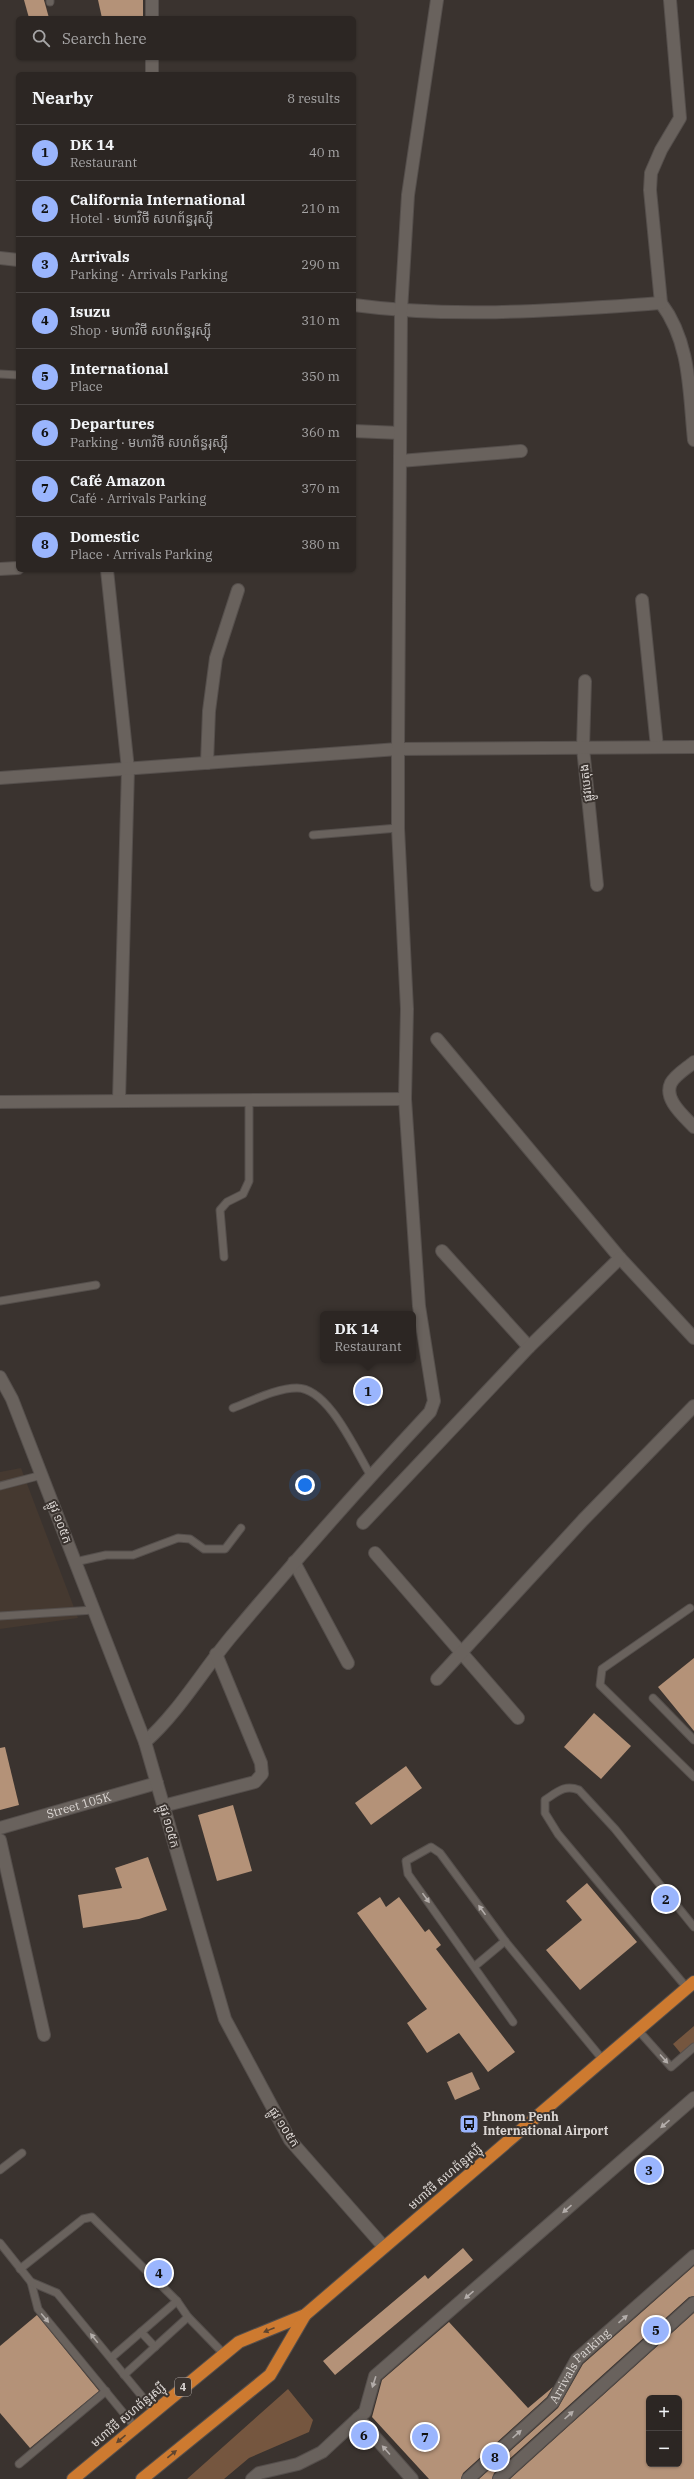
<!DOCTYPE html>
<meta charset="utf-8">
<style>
body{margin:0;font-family:"IBM Plex Serif","Noto Sans Khmer",serif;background:#342e2b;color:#f1f3f6}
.controls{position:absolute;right:12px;bottom:12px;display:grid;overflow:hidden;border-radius:6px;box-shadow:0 1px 3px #0004}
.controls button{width:36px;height:36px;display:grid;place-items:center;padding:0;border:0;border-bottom:1px solid #484341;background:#2c2623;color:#f1f3f6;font:20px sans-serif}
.you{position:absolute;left:305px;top:1485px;width:14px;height:14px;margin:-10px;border:3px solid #fff;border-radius:50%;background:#1a73e8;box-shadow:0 0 0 6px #1a73e833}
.badge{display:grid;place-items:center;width:26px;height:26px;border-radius:50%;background:#9ab5fd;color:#111;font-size:13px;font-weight:700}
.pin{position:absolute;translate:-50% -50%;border:2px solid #fff;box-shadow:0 1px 4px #0006}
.popup{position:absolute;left:320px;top:1311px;width:96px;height:52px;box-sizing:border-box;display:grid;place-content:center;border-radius:6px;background:#2c2623;filter:drop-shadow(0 1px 3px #0005);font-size:13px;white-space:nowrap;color:#a6a5a6}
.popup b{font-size:15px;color:#f1f3f6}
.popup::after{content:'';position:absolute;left:50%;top:100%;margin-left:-8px;border:8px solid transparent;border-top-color:#2c2623}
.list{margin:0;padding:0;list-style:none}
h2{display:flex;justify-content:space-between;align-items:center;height:52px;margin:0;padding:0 16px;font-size:17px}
h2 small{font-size:13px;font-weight:400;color:#a6a5a6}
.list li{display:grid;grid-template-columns:26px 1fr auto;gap:12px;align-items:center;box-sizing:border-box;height:56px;padding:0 16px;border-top:1px solid #484341}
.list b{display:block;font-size:15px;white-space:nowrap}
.list p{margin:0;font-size:13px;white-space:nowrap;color:#a6a5a6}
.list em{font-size:13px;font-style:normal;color:#a6a5a6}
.icon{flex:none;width:22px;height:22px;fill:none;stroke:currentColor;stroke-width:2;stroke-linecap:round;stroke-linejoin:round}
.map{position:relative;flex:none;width:694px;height:2479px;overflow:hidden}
.search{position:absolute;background:#2c2623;box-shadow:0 1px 3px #0004;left:16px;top:16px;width:340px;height:44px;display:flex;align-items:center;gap:10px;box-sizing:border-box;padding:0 14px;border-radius:6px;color:#a6a5a6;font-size:15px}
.panel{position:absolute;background:#2c2623;box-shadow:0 1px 3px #0004;left:16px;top:72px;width:340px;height:500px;border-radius:6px}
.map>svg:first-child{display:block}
.built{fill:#453930}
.green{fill:#75563f}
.building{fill:#b49278;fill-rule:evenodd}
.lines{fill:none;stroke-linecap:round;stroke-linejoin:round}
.lane-casing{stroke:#554f4c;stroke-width:9}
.street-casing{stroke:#554f4c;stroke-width:14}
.secondary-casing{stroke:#554f4c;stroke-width:14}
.highway-casing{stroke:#554f4c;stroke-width:14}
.lane{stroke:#69625d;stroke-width:7}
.street{stroke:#69625d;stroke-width:12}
.secondary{stroke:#69625d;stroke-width:12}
.highway{stroke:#cd7a30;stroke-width:12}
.oneway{fill:#b3adaa}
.oneway2{fill:#5f452f}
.labels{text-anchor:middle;stroke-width:4;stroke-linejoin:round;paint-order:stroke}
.shield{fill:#3a332f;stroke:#aba5a2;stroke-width:1}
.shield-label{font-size:11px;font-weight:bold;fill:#dbd6d3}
.street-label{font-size:12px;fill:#dbd6d3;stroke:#3a332f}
.poi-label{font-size:12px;font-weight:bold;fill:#dbd6d3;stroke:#3a332f;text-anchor:start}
</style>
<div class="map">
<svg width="694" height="2479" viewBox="0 0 694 2479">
<rect width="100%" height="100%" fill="#3a332f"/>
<path class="built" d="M21,1468L78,1618L0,1629V1472Z"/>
<g class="green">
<path d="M694,2026V2046L683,2056L673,2044Z"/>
<path d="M288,2389L313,2420L309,2432L249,2458L224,2479H187Z"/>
</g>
<g class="building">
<path d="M24,0H44L49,18H29Z"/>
<path d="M98,0H143V18H102Z"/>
<path d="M694,1658V1731L658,1687Z"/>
<path d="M594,1713L631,1746L601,1779L564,1747Z"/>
<path d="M5,1747L19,1805L0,1810V1748Z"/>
<path d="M406,1766L422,1788L371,1825L355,1803Z"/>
<path d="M233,1805L252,1871L217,1881L198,1815Z"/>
<path d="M148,1857L167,1910L139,1919L83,1928L78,1895L122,1888L115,1868Z"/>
<path d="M587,1883L637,1942L580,1990L546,1950L582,1920L566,1901Z"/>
<path d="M380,1897L386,1907L399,1897L425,1932L429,1929L441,1945L436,1949L515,2052L488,2072L459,2033L427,2053L407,2023L427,2009L357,1913Z"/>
<path d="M472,2072L480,2089L455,2100L447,2082Z"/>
<path d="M463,2248L473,2260L335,2375L323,2361L425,2275L428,2279Z"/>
<path d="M694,2266V2296L689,2297L494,2473L492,2479H479L558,2408L583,2364Z"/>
<path d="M694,2313V2479H510ZM649,2398H679V2464H649Z"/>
<path d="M37,2315L99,2391L30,2448L0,2413V2346Z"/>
<path d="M449,2322L528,2408L553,2387L547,2397L463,2473L461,2479H429L372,2417L382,2380Z"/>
</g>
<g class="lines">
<defs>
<g id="lane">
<path d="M50,0V2"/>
<path d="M0,374L18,375"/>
<path d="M313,835L398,828"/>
<path d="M224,1257L220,1210L227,1202L243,1194L249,1181V1099"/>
<path d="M0,1301L96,1285"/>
<path d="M233,1408C252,1401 276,1388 297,1388C329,1388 356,1452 371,1476"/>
<path d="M0,1486L42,1475"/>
<path d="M75,1562L106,1555H133L178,1538L190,1539L204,1549H225L241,1528"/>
<path d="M690,1608L602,1669L600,1685L694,1777"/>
<path d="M0,1616L94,1610"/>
<path d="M653,1698L694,1740"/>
<path d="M475,1966L505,1941"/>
<path d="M687,1988L558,1834L545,1813V1800C557,1792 565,1784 579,1790L615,1829L694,1927"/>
<path d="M513,2022L408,1874L406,1861L431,1847L440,1853L505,1941L603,2060"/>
<path d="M638,2030L671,2067L694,2047"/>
<path d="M0,2170L22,2153"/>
<path d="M0,2243L31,2282L38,2309L135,2427"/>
<path d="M20,2269L83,2219L92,2217L177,2301L188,2317L224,2354"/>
<path d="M31,2282L57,2293L154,2411"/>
<path d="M141,2332L155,2347"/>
<path d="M111,2358L177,2301"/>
<path d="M124,2375L188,2317"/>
<path d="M19,2464L106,2391"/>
</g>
<g id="street">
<path d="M152,0V18"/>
<path d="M670,0L680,118L661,150L651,173L650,190L661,303C691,343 689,393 694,440"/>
<path d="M152,74V58"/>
<path d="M0,258L18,260"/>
<path d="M354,305C456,319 559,310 661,303"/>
<path d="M354,431L400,433"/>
<path d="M400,461L521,451"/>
<path d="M0,569L18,568"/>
<path d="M107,570L128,769L119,1100"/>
<path d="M642,600L657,747"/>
<path d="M585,681L583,748L597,885"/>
<path d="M207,763L209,711L216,658L238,590"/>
<path d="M0,778L398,749L694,747"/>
<path d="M437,1039L620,1258L694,1338"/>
<path d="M694,1062C687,1068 675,1075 671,1083C663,1099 684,1116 694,1127"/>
<path d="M0,1102L405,1099"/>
<path d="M442,1251L529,1347"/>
<path d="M363,1523L529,1347L620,1258"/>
<path d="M375,1553L518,1718"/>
<path d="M294,1562L348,1663"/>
<path d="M437,1679L583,1520L694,1406"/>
<path d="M145,1742C180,1711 204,1668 235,1632C298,1557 363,1484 430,1412L434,1401L419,1306L405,1099L407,1009L398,828V749L401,311L408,195L437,0"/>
<path d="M163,1806L255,1782L262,1774L261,1763L216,1654"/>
<path id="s1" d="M0,1828L157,1783"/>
<path d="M0,1840L44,2035"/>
<path d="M358,2418L412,2479"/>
<path d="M252,2479L259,2473L298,2464L322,2452L365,2412L375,2376L694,2098"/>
<path id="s2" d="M468,2479L553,2402L577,2359L694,2256"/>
<path d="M499,2479L694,2303"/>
</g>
<path id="secondary" d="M0,1377L12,1399L145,1742L225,2019L290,2140L384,2247"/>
<g id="highway">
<path d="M73,2479L239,2342L305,2315L694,1982"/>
<path d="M142,2479L270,2375L305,2315"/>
</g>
</defs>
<use href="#lane" class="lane-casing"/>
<use href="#street" class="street-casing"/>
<use href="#secondary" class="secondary-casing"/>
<use href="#highway" class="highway-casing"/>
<use href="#lane" class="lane"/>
<use href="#street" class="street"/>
<use href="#secondary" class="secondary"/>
<use href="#highway" class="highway"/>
</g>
<defs><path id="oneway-solid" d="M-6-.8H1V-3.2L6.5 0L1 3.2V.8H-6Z"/></defs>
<g class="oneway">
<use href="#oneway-solid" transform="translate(426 1898) rotate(54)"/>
<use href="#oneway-solid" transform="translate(482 1910) rotate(-126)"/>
<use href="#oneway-solid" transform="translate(664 2059) rotate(48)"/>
<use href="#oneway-solid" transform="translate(665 2124) rotate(139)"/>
<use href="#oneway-solid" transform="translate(567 2209) rotate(139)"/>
<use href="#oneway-solid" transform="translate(469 2295) rotate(139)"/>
<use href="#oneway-solid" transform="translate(45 2318) rotate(50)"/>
<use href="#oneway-solid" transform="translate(623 2319) rotate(-41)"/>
<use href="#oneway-solid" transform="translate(94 2338) rotate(-129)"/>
<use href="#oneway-solid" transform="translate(374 2382) rotate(108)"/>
<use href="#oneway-solid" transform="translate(569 2415) rotate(-42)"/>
<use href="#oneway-solid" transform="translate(517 2434) rotate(-42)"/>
<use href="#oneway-solid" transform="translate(386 2450) rotate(-132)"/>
</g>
<g class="oneway2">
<use href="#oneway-solid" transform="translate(269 2330) rotate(158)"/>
<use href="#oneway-solid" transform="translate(121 2439) rotate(140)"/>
<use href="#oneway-solid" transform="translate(172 2454) rotate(-39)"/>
</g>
<defs>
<symbol id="bus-square" viewBox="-11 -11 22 22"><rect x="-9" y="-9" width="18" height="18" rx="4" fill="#9ab5fd" stroke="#3a332f"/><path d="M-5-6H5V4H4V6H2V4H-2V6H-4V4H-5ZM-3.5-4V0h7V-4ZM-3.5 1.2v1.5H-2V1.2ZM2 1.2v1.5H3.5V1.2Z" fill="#111"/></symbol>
</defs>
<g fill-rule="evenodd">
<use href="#bus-square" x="458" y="2113" width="22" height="22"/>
</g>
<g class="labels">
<rect class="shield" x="175" y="2378" width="16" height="18" rx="3"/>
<g class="shield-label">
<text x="183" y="2391">4</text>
</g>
<g class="street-label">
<text transform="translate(586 783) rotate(-96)" y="4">ផ្លូវបេតុង</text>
<text transform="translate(60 1522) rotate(69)" y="4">ផ្លូវ ១០៥ក</text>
<text dy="4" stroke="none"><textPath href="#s1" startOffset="82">Street 105K</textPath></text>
<text transform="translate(169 1826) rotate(74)" y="4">ផ្លូវ ១០៥ក</text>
<text transform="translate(284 2127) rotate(57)" y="4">ផ្លូវ ១០៥ក</text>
<text transform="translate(445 2177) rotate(-41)" y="4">មហាវិថី សហព័ន្ធរុស្ស៊ី</text>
<text dy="4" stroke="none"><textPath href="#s2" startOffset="160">Arrivals Parking</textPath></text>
<text transform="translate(128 2415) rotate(-40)" y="4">មហាវិថី សហព័ន្ធរុស្ស៊ី</text>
</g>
<g class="poi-label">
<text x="483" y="2121">Phnom Penh<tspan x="483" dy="14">International Airport</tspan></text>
</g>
</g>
</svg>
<div class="controls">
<button>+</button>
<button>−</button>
</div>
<div class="you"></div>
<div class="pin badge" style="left:368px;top:1391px">1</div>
<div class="popup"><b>DK 14</b>Restaurant</div>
<div class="pin badge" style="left:666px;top:1899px">2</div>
<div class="pin badge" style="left:649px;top:2170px">3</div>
<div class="pin badge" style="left:159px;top:2273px">4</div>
<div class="pin badge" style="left:656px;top:2330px">5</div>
<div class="pin badge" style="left:364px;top:2435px">6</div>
<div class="pin badge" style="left:425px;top:2437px">7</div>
<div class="pin badge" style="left:495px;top:2457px">8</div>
<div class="search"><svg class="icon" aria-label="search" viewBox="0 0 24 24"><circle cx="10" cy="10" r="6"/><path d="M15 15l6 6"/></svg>Search here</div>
<section class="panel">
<h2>Nearby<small>8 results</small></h2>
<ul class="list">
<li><span class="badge">1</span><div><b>DK 14</b><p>Restaurant</p></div><em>40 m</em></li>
<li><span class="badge">2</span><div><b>California International</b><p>Hotel · មហាវិថី សហព័ន្ធរុស្ស៊ី</p></div><em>210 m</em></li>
<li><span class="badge">3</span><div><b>Arrivals</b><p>Parking · Arrivals Parking</p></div><em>290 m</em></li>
<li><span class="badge">4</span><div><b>Isuzu</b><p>Shop · មហាវិថី សហព័ន្ធរុស្ស៊ី</p></div><em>310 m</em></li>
<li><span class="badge">5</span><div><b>International</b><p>Place</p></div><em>350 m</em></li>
<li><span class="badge">6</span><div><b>Departures</b><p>Parking · មហាវិថី សហព័ន្ធរុស្ស៊ី</p></div><em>360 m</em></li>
<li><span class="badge">7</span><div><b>Café Amazon</b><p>Café · Arrivals Parking</p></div><em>370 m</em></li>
<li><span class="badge">8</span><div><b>Domestic</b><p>Place · Arrivals Parking</p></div><em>380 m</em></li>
</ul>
</section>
</div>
